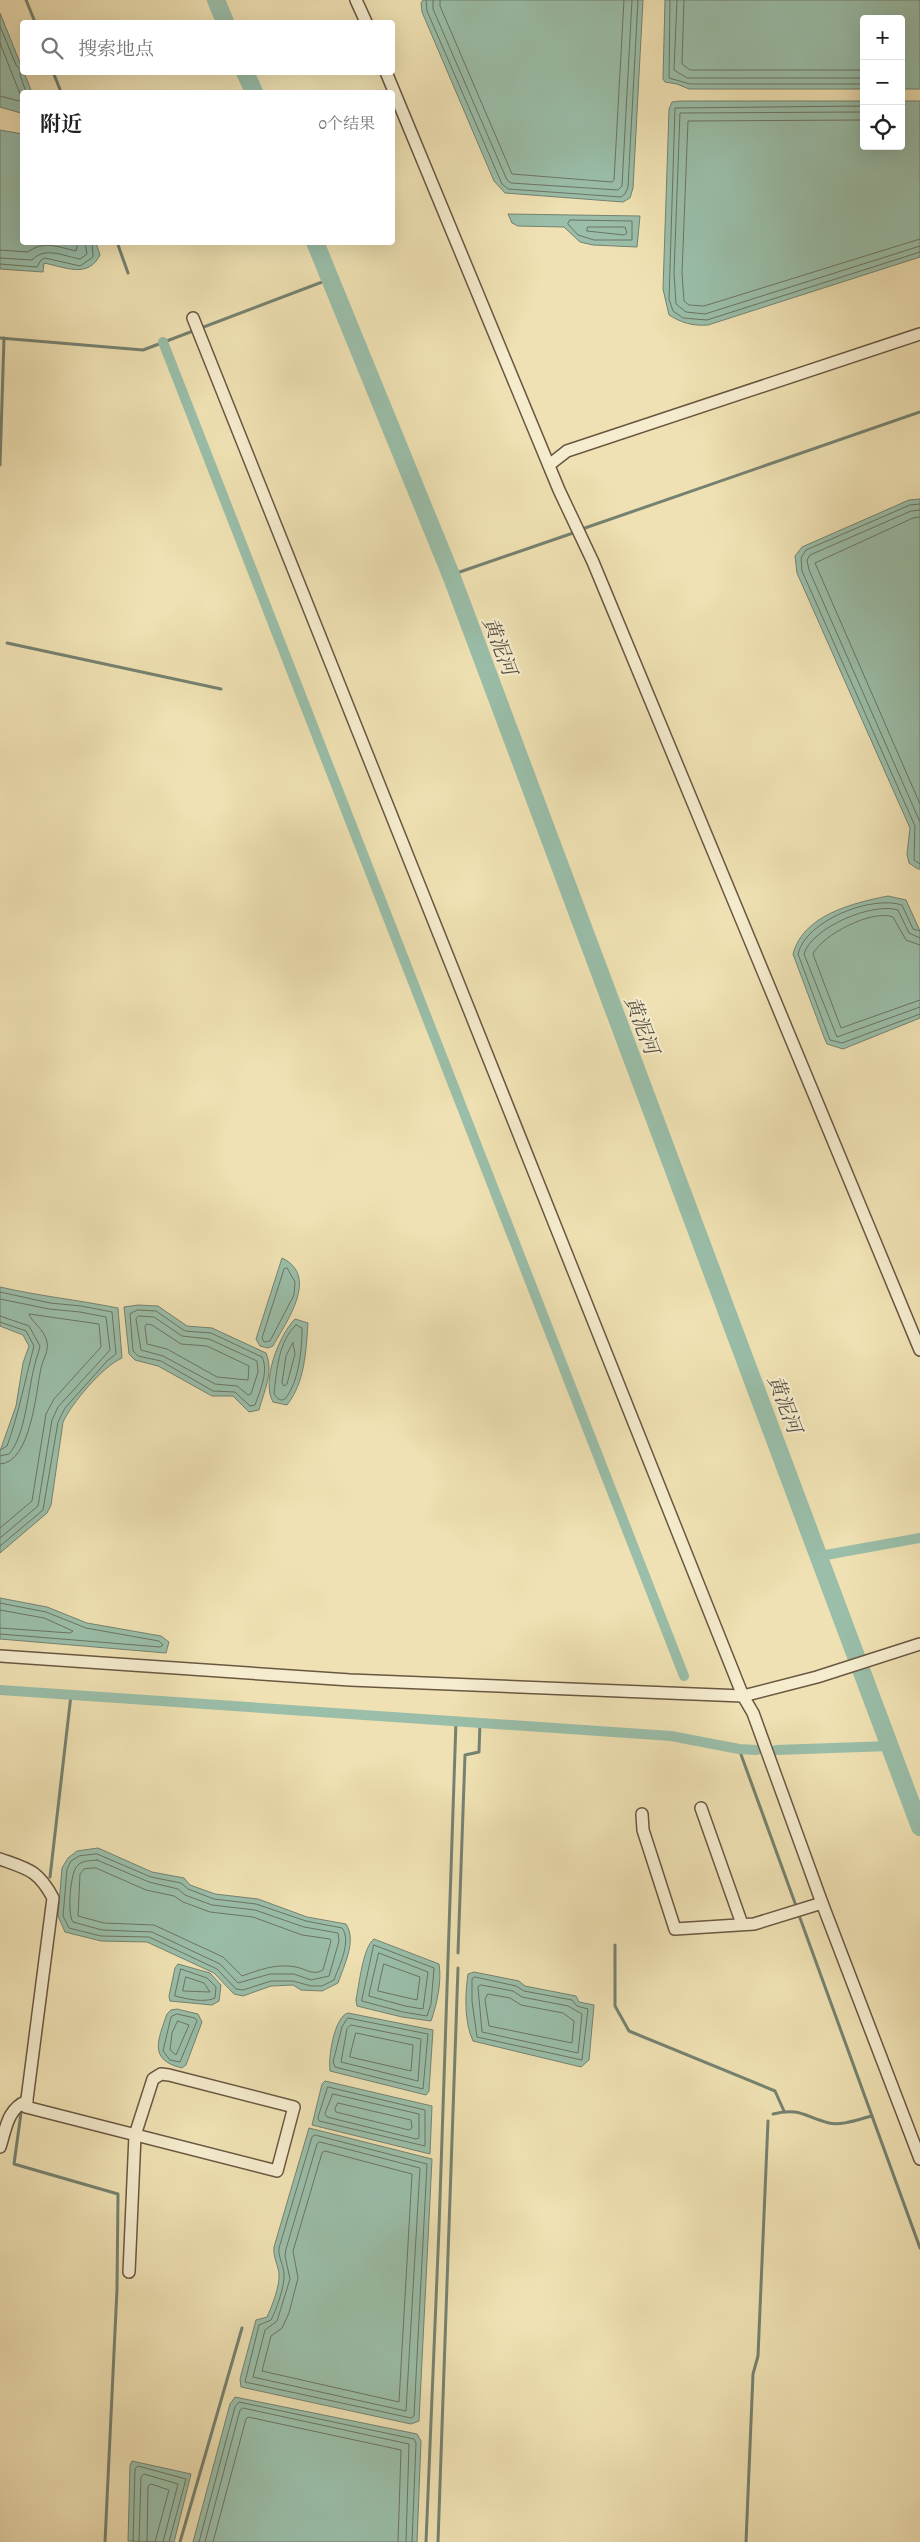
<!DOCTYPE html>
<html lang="zh">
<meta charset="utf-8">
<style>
body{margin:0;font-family:Alegreya,"Noto Serif SC",serif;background:#f2f2f2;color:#202124}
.controls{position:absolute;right:15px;top:15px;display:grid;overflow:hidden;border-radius:5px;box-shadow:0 5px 20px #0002}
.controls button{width:45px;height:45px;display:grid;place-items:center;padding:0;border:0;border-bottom:1px solid #e0e0e0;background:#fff;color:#202124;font:25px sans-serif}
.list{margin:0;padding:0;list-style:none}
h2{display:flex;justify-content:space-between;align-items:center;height:65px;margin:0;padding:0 20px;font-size:21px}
h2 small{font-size:16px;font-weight:400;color:#757577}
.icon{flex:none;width:28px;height:28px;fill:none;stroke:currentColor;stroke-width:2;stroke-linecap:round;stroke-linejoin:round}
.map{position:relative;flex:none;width:920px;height:2542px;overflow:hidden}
.search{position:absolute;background:#fff;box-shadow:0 5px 20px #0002;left:20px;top:20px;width:375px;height:55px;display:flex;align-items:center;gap:12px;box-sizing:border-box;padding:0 18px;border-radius:5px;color:#757577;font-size:19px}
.panel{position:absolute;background:#fff;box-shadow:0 5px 20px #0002;left:20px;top:90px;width:375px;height:155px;border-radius:5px}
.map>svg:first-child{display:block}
.water{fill:#9abea9;stroke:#758271}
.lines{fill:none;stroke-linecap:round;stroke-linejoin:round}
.shore{stroke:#6c7463;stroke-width:1}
.stream{stroke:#758271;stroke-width:3}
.canal{stroke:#9abea9;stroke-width:10}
.river{stroke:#9abea9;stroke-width:18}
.street-casing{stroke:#6a5742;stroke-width:14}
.street{stroke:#f5ecce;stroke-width:11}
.labels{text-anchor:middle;stroke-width:4.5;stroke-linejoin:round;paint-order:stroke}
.water-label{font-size:20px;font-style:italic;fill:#554e40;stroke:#f5ecce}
</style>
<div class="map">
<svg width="920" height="2542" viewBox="0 0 920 2542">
<rect width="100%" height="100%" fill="#efe1b3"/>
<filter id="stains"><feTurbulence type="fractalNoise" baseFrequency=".004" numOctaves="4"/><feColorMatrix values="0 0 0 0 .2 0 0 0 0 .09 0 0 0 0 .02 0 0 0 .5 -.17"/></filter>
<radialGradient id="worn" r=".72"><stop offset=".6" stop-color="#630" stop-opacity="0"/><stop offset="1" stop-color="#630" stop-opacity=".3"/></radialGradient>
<g class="water">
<path d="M423,0H643L633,188L630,198L623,202L505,193L494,181L422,12L421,3Z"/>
<path d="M665,0H920V89H901V19H864V89H689L677,84L665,82L663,79Z"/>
<path d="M0,13L31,90V92H22V113H21L0,107Z"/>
<path d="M680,101H864V146H901V101H920V257L708,325C692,326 682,323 669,315L663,289L669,109L672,102Z"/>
<path d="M0,130L22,134V242L96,243L100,255C88,279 65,267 44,263L43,272L0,269Z"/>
<path d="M508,214L640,216L637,247L593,245L580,242L564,227L518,226L512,223Z"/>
<path d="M920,499V869H918L909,863L907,854L910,828L797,573L795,556L802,547L909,500Z"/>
<path d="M888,896L906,900L920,931V1018L843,1049L827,1044L824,1037L793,954C803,915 853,903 888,896Z"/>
<path d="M282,1258C320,1276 286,1322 273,1346L268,1348L260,1346L256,1339Z"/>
<path d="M0,1287C39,1296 78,1300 118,1308L122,1358C102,1367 72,1403 63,1422L51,1505L47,1513L0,1553V1451L16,1406L23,1363L29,1346L23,1335L0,1326Z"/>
<path d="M138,1305L158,1306L187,1326L212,1328L266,1353C274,1372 264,1391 259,1410L249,1412L233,1396H212L158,1366L135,1360L129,1354L124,1307Z"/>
<path d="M295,1319L308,1323C306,1351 305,1382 287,1405L273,1402C261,1381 279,1335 295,1319Z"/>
<path d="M0,1598L47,1607L87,1623L161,1636L169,1642L166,1653L0,1639Z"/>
<path d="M98,1848L152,1872L184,1878L190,1885L215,1894L258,1899L307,1917L346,1924C357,1941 344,1965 338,1983L322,1991L301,1990L293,1985L271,1986L243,1996L234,1994L214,1973L147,1942L101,1941L65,1932L58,1916L62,1868L68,1858L77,1851Z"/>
<path d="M374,1939L439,1964C442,1981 437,2004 431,2021L402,2017L357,2006L356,2000C359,1985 363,1947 374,1939Z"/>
<path d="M178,1964L210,1973L221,1985L219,2001L212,2005L170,2001L169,1996L175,1968Z"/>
<path d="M474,1972L519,1981L525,1986L576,1996L579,2002L594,2005L589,2060L581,2067L473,2041C464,2022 465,1994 468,1974Z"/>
<path d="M177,2009L198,2014L202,2022L186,2065L182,2068C148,2060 158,2040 167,2014L171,2010Z"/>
<path d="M348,2013L433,2030L429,2091L426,2095L330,2071C328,2058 334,2017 348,2013Z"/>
<path d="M325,2081L432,2106L430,2154L312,2125L322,2084Z"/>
<path d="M309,2128L432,2159L419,2421L411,2424L241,2387L240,2379L256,2320L267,2317C272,2306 280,2286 279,2274C278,2264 273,2258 274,2247Z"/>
<path d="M235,2397L417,2434L421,2441L417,2542H193L230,2404Z"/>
<path d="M132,2461L191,2474L174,2542L128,2541L130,2465Z"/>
</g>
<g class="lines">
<g class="shore">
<path d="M426,0L427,11L502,184L508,189L621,197L625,194L628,187L638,0"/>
<path d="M433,0V9L507,180L511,183L618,190L622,186L632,0"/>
<path d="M440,0V6L512,174L612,182L614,180L624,0"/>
<path d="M670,0L669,78L690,84H864"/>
<path d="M677,0L674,70L687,78H864"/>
<path d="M684,0L682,64L690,70H864"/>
<path d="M0,26L16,65L20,69V75L26,92"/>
<path d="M0,43L22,99L19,101L0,96"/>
<path d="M864,106L675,108L669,299L673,311L683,318L707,320L920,252"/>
<path d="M864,112L680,113L674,273L676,304L686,312L705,314L920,246"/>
<path d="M864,120L688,121L682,273L684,301L689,305L704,306L920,239"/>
<path d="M570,220L632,221V240H594L578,235L568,224Z"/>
<path d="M588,227H625L627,233L624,235L587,231Z"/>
<path d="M0,250L28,252C44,240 58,247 76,251L78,242"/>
<path d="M0,258L32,260C45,246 63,256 80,259L87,254L85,242"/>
<path d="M0,264L37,267L41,260L45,258L80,266L93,257L92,242"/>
<path d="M920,504L910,505L806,550L801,558L802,571L915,826L914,860L920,864"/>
<path d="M920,510L911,511L810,555L807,560L809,570L920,822"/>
<path d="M920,517L913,518L815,563L920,804"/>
<path d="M920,931L913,929L902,905C872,895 806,920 798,954L830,1040L842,1043L920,1014"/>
<path d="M920,938L909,933L898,910C873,902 812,927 804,954L837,1037L920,1007"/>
<path d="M920,945L906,940L893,917C872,909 822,935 813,954L841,1028L920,1000"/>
<path d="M287,1268L295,1282L294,1295L270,1341L264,1342L262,1338L284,1269Z"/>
<path d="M0,1292L50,1303L81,1306L112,1312L116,1354L108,1360L65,1408L58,1422L43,1510L0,1546"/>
<path d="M0,1299L49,1309L80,1312L106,1317L110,1350L58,1407L52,1420L38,1506L0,1538"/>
<path d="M138,1310L156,1311L185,1331L211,1333L262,1357C269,1371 260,1391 255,1405L250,1406L235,1392L213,1391L161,1361L138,1356L133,1351L130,1314Z"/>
<path d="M0,1316L29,1326L40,1346C39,1352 36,1358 35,1364C28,1388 26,1435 9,1454L0,1456"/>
<path d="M139,1316L154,1317L182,1336L209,1339L257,1361L258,1372L251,1394L248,1395L237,1386L215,1384L163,1356L141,1350L136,1319Z"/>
<path d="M0,1322L26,1331L34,1346C25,1380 19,1413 7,1446L0,1450"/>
<path d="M147,1324L152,1325L181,1344L207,1346L249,1366L248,1380L217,1377L167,1349L147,1344L145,1327Z"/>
<path d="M296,1325L302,1328C302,1349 299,1382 285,1399C280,1402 276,1398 274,1393C277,1370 278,1342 296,1325Z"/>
<path d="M293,1343L295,1354L287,1384L284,1386L282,1383L286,1356Z"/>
<path d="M0,1464C31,1463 36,1391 41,1368C43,1359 49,1351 47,1342C45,1330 30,1320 29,1314L99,1324L101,1347L54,1399L46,1414L32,1501L0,1528"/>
<path d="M0,1603L46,1612L86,1628L159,1641L163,1645L160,1647L0,1634"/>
<path d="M0,1610L44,1618L73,1631L70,1633L0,1628"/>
<path d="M97,1854L151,1877L181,1883L188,1889L214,1899L256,1904L306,1921L342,1928C352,1941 339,1966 334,1980L322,1986H311L293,1981H271L243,1990L236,1989L217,1969L149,1937L101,1936L69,1928L63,1916L67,1869L71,1861L79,1856Z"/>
<path d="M97,1860L149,1882L178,1889L185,1895L212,1905L255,1910L304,1927L338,1933L339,1941L329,1976L311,1980L294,1974H270L238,1983L220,1964L152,1932L102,1930L73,1922C67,1915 70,1871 78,1865C83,1860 91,1861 97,1860Z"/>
<path d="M96,1868L146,1890L174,1896L183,1902L210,1912L253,1917L302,1935L330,1939L331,1941L323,1970C313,1976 306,1969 296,1967C277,1963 259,1970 242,1976L223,1957L154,1925L104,1923L78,1916L80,1874L84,1869Z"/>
<path d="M374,1945L434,1968L431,2004L427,2016L403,2012L362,2001Z"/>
<path d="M379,1953L428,1972L423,2009L405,2006L369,1996Z"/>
<path d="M384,1964L420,1977L417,2000L378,1991Z"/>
<path d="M181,1969L207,1978L216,1987L215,1998C205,2003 186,1999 175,1996Z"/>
<path d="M186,1977L204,1983L210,1992L183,1991Z"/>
<path d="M475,1977L516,1986L524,1991L572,2000L577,2006L588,2009L582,2060L477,2037L472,2001V1979Z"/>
<path d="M481,1985L513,1991L522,1997L568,2006L582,2014L578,2053L482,2032L478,1987Z"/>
<path d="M488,1994L510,1998L521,2005L563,2013L574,2021L572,2043L489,2026L485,2000Z"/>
<path d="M177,2014L195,2018L197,2021L180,2062L170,2060L163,2051L171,2017Z"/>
<path d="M348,2018L428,2034L423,2089L335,2067L333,2062L342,2027Z"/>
<path d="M178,2021L189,2025L176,2055L170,2050L172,2033Z"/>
<path d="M351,2025L421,2039L418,2081L341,2062L347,2029Z"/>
<path d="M356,2033L413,2045L411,2071L350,2057Z"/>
<path d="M328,2087L425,2110V2146L319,2121L318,2118Z"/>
<path d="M333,2094L419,2114V2138L416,2139L327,2117L325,2114Z"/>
<path d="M338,2103L411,2120L412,2128L409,2130L336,2112L335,2109Z"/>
<path d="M315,2135L427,2164L414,2416L411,2418L245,2382L259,2325L271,2320C276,2311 285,2285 284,2275C284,2265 278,2258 279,2248L312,2137Z"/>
<path d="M320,2142L420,2168L406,2411L253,2377L265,2330L277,2321L290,2279L285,2256L286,2249L317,2144Z"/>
<path d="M325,2151L412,2174L399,2402L262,2371L271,2336L282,2328L289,2313L298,2278L293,2251L322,2153Z"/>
<path d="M133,2542L135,2469L138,2466L186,2479L169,2542"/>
<path d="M139,2542L141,2477L144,2474L178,2484L163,2542"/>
<path d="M147,2542L148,2486L151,2484L169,2490L155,2542"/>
<path d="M199,2542L235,2407L239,2402L414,2439L416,2443L412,2542"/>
<path d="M205,2542L240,2410L243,2408L409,2444L406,2542"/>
<path d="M213,2542L246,2419L248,2417L401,2450L398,2542"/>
</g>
<g class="stream">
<path d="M26,0L35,22"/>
<path d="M53,72L61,92"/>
<path d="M117,242L128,273"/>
<path d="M0,338L143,350L330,279"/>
<path d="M0,465L4,338"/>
<path d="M582,529L920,412"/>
<path d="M451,575L576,532"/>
<path d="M7,643L221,689"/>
<path d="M739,1749L795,1903"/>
<path d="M50,1877L71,1695"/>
<path d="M800,1918L920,2248"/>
<path d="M615,1945V2006L629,2031L775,2091L784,2111"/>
<path d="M458,1953L465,1755L479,1752L480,1723"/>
<path d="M21,2113L14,2164L118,2194L117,2289L105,2542"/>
<path d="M773,2114C800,2107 805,2117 829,2123C842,2126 859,2119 872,2116"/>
<path d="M180,2542L242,2328"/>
<path d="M426,2542L439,2228L456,1721"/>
<path d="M438,2542L458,1968"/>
<path d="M746,2542L753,2374L758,2356L768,2121"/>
</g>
<g class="canal">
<path d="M163,342L684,1676"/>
<path d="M820,1556L920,1538"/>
<path d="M0,1690L671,1736L739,1749L757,1750"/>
<path d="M776,1750L890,1746"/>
</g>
<g class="river">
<path d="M216,0L225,22"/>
<path d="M245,72L254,92"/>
<path d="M315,242L451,575L920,1827"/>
</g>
<defs>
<g id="street">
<path d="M356,0L366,22"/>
<path d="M386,72L559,490L593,562L920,1350"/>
<path d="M193,318L743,1696L753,1713L822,1903L920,2159"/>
<path d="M549,465L567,451L920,334"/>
<path d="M0,1656L350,1680L743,1696L817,1677L920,1644"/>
<path d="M701,1808L742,1924"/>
<path d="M642,1814L643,1830L675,1929L754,1924L822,1903"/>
<path d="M0,1859C28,1869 38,1870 53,1898L26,2107L277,2171L294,2107L169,2075L161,2074L153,2079L135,2135L129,2272"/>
<path d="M0,2147C6,2129 7,2109 27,2101"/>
</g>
</defs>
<use href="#street" class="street-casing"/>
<use href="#street" class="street"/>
</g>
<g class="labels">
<g class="water-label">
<text transform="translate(500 646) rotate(69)" y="7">黄泥河</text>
<text transform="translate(642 1025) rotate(69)" y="7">黄泥河</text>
<text transform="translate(785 1404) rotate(69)" y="7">黄泥河</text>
</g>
</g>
<rect width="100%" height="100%" filter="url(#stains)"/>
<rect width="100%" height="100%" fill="url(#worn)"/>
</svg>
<div class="controls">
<button>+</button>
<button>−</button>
<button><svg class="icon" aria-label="locate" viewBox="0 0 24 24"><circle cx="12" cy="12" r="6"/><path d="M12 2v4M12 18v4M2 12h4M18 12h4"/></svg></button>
</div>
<div class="search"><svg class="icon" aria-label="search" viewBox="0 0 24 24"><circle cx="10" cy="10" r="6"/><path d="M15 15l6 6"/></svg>搜索地点</div>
<section class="panel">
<h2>附近<small>0个结果</small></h2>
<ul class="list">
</ul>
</section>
</div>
